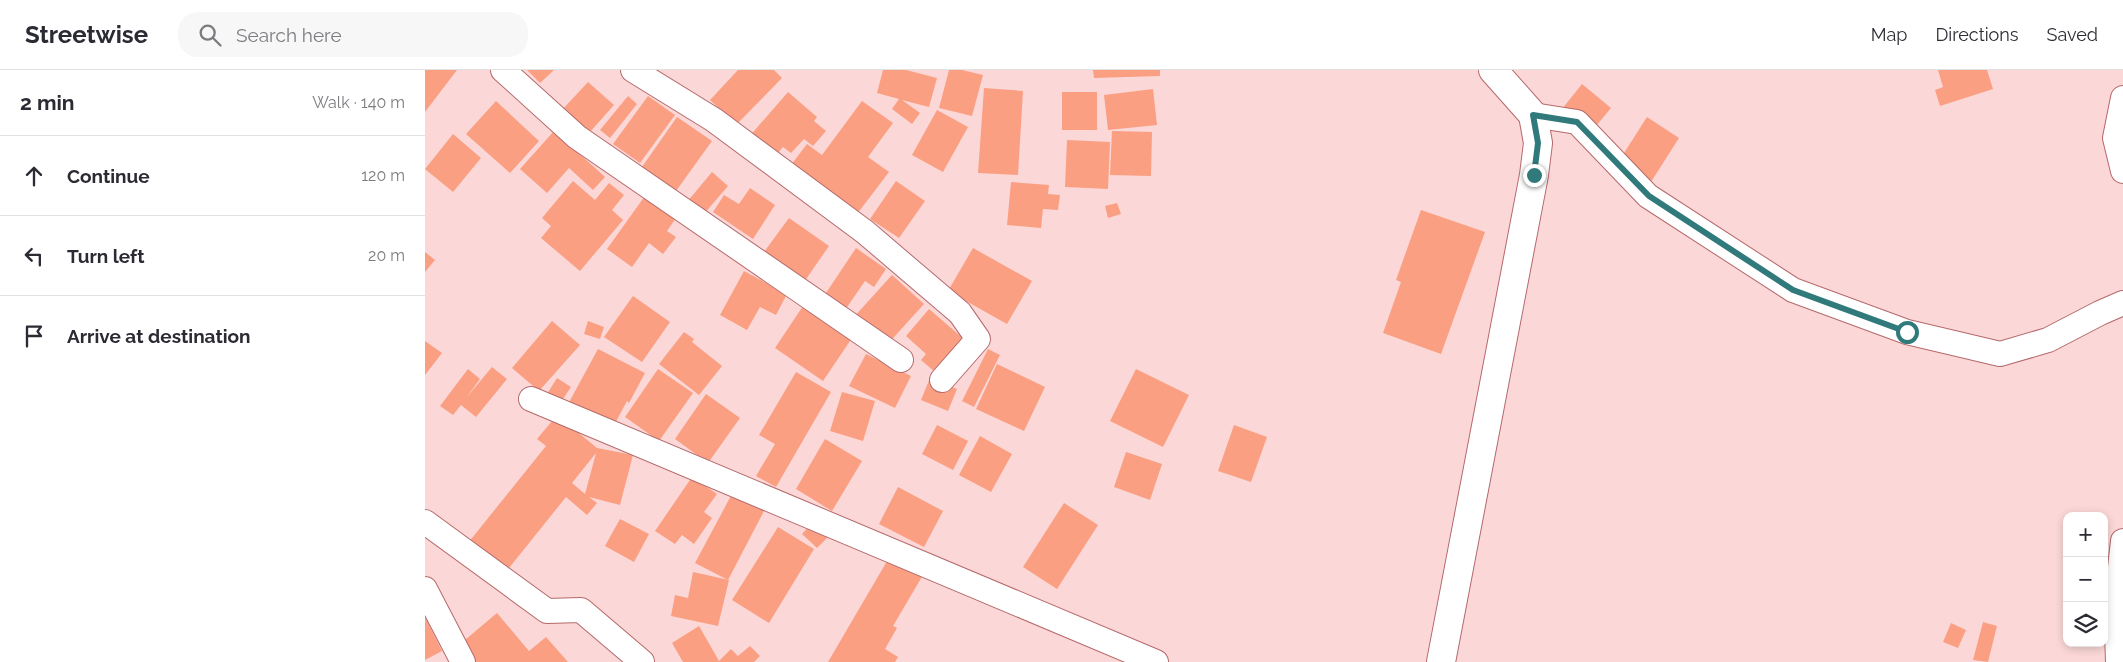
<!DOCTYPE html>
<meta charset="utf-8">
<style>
body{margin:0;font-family:Raleway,sans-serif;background:#f7f7f7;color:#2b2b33}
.controls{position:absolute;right:15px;bottom:15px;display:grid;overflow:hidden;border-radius:10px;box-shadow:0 2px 8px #0003}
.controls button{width:45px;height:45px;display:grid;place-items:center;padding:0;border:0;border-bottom:1px solid #e1e1e2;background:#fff;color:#2b2b33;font:25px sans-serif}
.stop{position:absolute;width:15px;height:15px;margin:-11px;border:4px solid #317a7c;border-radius:50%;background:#fff}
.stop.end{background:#317a7c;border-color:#fff;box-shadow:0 1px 5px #0008}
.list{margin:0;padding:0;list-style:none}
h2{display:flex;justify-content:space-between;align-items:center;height:65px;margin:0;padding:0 20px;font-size:21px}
h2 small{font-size:16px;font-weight:400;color:#7c7c81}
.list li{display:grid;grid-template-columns:32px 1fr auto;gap:15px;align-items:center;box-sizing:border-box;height:80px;padding:0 20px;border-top:1px solid #e1e1e2}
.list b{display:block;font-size:19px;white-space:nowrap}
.list em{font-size:16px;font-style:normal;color:#7c7c81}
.icon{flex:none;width:28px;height:28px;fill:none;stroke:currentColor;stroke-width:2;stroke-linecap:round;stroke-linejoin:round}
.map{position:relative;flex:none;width:1698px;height:592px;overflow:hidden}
header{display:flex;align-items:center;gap:30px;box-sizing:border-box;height:70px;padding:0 25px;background:#fff;border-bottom:1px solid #e1e1e2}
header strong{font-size:24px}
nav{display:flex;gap:28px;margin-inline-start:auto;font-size:18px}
.search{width:350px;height:45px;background:#f7f7f7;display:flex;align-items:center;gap:12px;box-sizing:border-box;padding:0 18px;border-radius:20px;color:#7c7c81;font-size:19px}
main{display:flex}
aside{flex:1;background:#fff}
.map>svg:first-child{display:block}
.building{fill:#fa9f82;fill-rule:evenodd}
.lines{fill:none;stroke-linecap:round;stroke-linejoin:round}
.minor-casing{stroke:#b5696b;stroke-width:26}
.secondary-casing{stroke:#b5696b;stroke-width:30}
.minor{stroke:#fff;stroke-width:24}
.secondary{stroke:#fff;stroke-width:28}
.route{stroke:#317a7c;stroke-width:6}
</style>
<header>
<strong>Streetwise</strong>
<div class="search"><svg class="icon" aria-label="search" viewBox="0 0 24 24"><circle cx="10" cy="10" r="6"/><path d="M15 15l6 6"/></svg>Search here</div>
<nav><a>Map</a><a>Directions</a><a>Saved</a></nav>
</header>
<main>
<aside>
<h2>2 min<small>Walk · 140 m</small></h2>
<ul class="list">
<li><svg class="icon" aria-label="ahead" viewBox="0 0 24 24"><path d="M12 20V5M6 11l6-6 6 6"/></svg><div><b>Continue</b></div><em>120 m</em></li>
<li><svg class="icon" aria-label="left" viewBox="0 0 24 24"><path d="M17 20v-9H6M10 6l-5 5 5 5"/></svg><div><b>Turn left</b></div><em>20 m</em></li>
<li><svg class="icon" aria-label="arrive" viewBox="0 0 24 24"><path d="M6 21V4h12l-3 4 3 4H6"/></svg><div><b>Arrive at destination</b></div></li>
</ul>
</aside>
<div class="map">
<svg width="1698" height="592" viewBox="0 0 1698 592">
<rect width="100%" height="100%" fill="#fbd8d7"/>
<g class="building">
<path d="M0,0H32L0,42Z"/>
<path d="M102,0H129L115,13Z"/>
<path d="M313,0H349L357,8L311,55L285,30Z"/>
<path d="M458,0H481L512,8L504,37L477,30L495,43L487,54L467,39L474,29L452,23Z"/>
<path d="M524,0H537L558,5L547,46L514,38Z"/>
<path d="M668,0H735V6L669,8Z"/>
<path d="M1513,0H1562L1568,19L1515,36L1510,20L1518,17Z"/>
<path d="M163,12L189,35L164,63L137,40Z"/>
<path d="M1157,14L1186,38L1166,62L1137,39Z"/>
<path d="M559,18L598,21L593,105L553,103Z"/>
<path d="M728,19L732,55L683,60L679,25Z"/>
<path d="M363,22L392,47L389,51L401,61L388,76L379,69L366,83L358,77L348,89L323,68Z"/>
<rect x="637" y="22" width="35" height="38"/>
<path d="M203,26L212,34L185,68L175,60Z"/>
<path d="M223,26L250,45L215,93L188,74Z"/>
<path d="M71,31L114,71L85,103L41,64Z"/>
<path d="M437,31L468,53L443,87L464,102L432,144L366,95L382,74L397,85Z"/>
<path d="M512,40L543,57L518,102L487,85Z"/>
<path d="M252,47L287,71L251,121L217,97Z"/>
<path d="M1222,47L1254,68L1224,115L1192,94Z"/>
<path d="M129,61L180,107L168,120L144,98L122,123L95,99Z"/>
<path d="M687,61L727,62L726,106L685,105Z"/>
<path d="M28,64L56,88L28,122L0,99Z"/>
<path d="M642,70L685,72L683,119L640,117Z"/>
<path d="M287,102L303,116L278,145L262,132Z"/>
<path d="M148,111L170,130L184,113L199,125L187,140L198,150L155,201L116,168L126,156L117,148Z"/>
<path d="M471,111L500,131L474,168L445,149Z"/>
<path d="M586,112L624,115L623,124L635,125L633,140L618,139L616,158L582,155Z"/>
<path d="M325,118L350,135L328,169L288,142L299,125L314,134Z"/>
<path d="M222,123L253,145L242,161L251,167L238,184L224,173L207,197L182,179Z"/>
<path d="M692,133L696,144L683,148L680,136Z"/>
<path d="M996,140L1060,162L1016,284L958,263L976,212L971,210Z"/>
<path d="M364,148L404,176L377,215L336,186Z"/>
<path d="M431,178L461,199L449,217L440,211L420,240L399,226Z"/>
<path d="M548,178L607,211L582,254L523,221Z"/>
<path d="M0,182L10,190L0,202Z"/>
<path d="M319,201L362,224L351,245L335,237L322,260L295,245Z"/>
<path d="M467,205L499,234L460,277L428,248Z"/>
<path d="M208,226L245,252L217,292L179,267Z"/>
<path d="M378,236L427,268L398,311L350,278Z"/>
<path d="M504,239L540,270L511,303L496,290L501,284L481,266Z"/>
<path d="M127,251L155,275L114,321L87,298Z"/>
<path d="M163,251L179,257L175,269L159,264Z"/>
<path d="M259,262L269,269L267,272L297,296L274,325L234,294Z"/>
<path d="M0,271L17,283L0,305Z"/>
<path d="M173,279L220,303L204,333L202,331L187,359L142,336Z"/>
<path d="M563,279L575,285L549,337L537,331Z"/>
<path d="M441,284L486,306L470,338L424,316Z"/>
<path d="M572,294L620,317L599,361L551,339Z"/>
<path d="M67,297L82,309L51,347L36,335L28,345L15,336L43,299L55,309L41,328Z"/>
<path d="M233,299L268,323L234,371L200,347Z"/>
<path d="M711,299L764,325L738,377L685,351Z"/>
<path d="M371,302L406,322L351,417L331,406L350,374L334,365Z"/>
<path d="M132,308L146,317L136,332L122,324Z"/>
<path d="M505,308L532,319L523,341L496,330Z"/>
<path d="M417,322L450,331L438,371L405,361Z"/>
<path d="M281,324L315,348L283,393L250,369Z"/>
<path d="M132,345L172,378L208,385L195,435L164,427L172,433L162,445L141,427L80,503L43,473L121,376L112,369ZM171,383L160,424L147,413Z"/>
<path d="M512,355L543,371L528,400L497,384Z"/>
<path d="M809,355L842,367L826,412L793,401Z"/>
<path d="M555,366L587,384L566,422L534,405Z"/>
<path d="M400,369L437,391L407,441L371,419Z"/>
<path d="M701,382L737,394L725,430L689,417Z"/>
<path d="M267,407L292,424L279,442L287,448L269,474L257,465L250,474L230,461Z"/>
<path d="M473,417L518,441L499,477L454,454Z"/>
<path d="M308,422L340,439L303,510L270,493Z"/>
<path d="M639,433L673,455L632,519L598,497Z"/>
<path d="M195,449L224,464L209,492L180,476Z"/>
<path d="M387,453L403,467L392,478L377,464Z"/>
<path d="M353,457L389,479L344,553L307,530Z"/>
<path d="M465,486L498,505L468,556L472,558L460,579L473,587L470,592H403Z"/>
<path d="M268,502L304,510L293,556L246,546L250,525L263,528Z"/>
<path d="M72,543L104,581L121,567L143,592H49L34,575Z"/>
<path d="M0,547L17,581L0,590Z"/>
<path d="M1558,552L1572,556L1563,592L1548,590Z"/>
<path d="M1526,553L1541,560L1533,578L1518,572Z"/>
<path d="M274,556L294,591L306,579L313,586L325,576L335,586L329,592H258L247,573Z"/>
</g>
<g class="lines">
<defs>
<g id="minor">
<path d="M78,0L152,67L476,290"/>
<path d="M208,0L289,50L440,162L535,243L553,269L517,310"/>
<path d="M1698,28L1690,68L1698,101"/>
<path d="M1108,45L1152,52L1223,126L1368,220L1482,262L1575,284L1623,270L1675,243L1698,233"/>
<path d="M106,329L731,592"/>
<path d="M0,452L122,541L156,540L217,592"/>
<path d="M0,519L38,592"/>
<path d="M1693,592L1691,533L1698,471"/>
</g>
<path id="secondary" d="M1016,592L1109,105L1113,73L1108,45L1068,0"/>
</defs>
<use href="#minor" class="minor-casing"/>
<use href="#secondary" class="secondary-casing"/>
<use href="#minor" class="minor"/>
<use href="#secondary" class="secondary"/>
</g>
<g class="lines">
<path class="route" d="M1109,105L1113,73L1108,45L1152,52L1224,126L1368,220L1482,262"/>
</g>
</svg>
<div class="controls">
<button>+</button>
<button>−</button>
<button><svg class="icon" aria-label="layers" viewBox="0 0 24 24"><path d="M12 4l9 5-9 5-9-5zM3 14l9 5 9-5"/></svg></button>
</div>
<div class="stop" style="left:1482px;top:262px"></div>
<div class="stop end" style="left:1109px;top:105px"></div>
</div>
</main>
